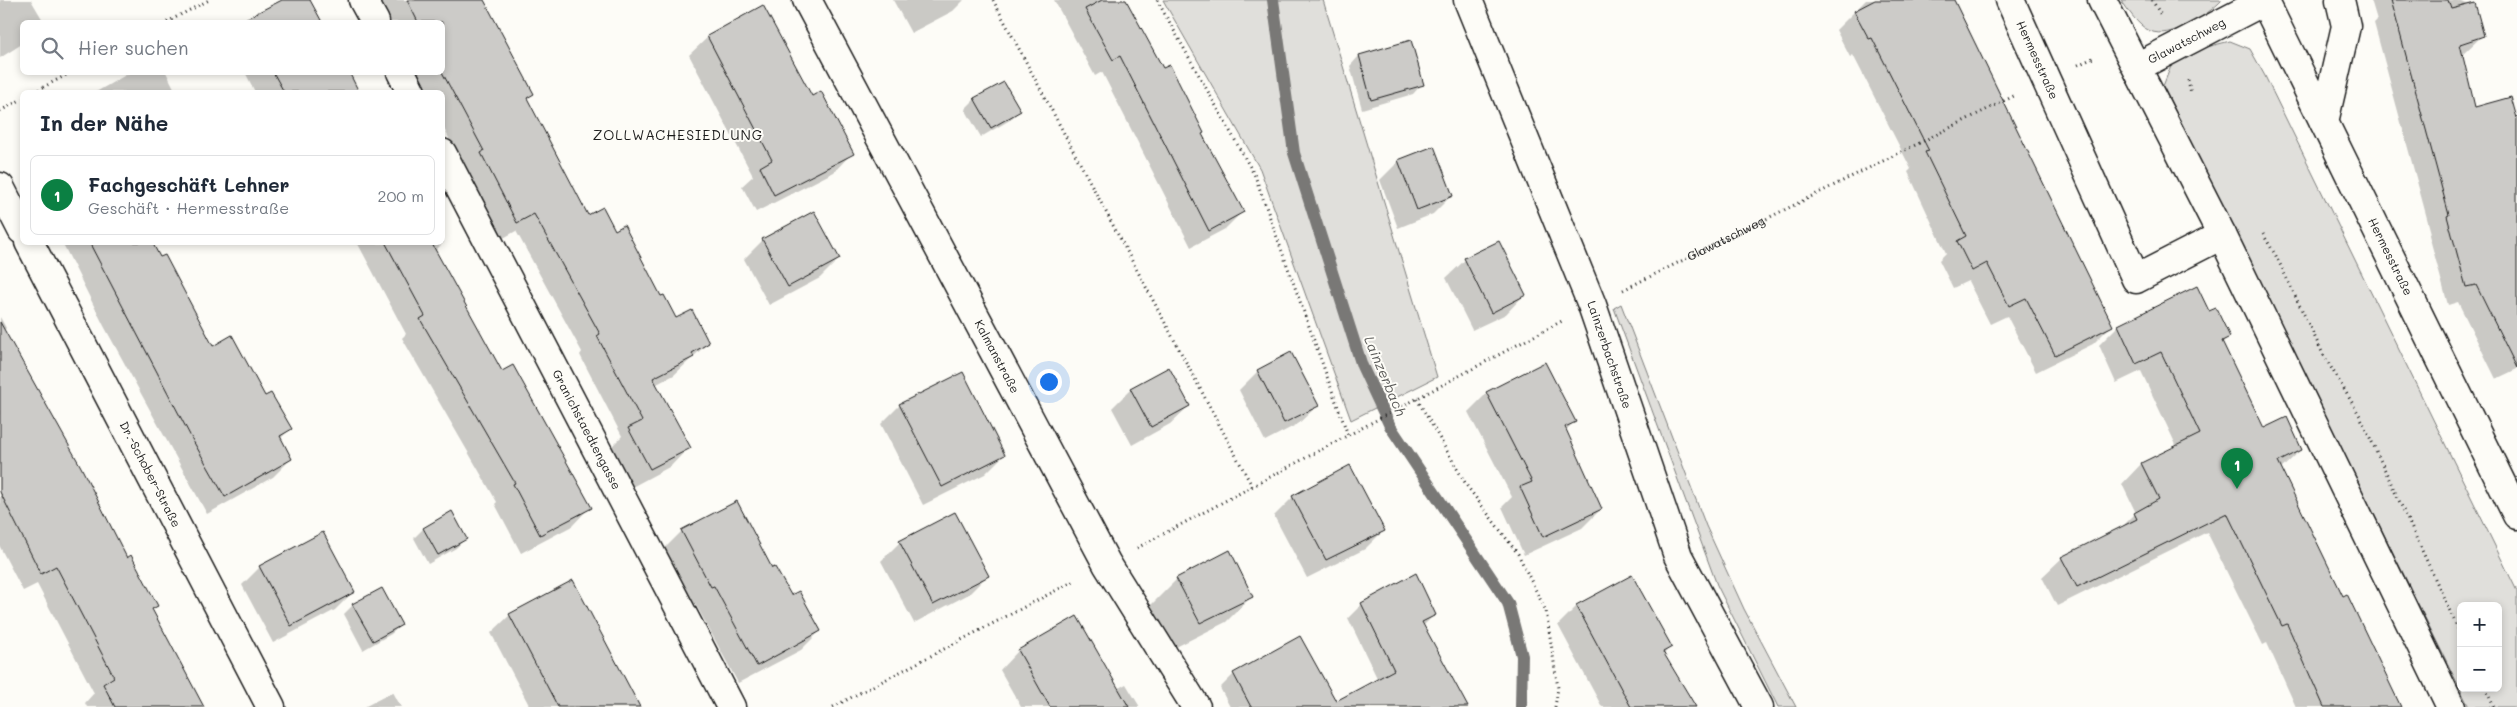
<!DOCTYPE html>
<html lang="de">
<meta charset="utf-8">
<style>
body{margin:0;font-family:Mali,sans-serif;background:#f6f6f7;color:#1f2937}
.controls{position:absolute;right:15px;bottom:15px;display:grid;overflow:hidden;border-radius:8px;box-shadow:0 2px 8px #0003}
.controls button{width:45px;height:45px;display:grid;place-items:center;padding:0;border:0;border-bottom:1px solid #e0e1e3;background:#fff;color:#1f2937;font:25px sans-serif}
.you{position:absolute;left:1048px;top:381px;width:18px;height:18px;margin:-12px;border:4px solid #fff;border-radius:50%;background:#1a73e8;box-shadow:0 0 0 8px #1a73e833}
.badge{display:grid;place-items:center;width:32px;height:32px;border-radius:50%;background:#0b8043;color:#fff;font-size:16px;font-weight:700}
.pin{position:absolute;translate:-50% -41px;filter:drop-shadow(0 1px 2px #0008)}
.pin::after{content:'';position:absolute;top:26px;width:18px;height:15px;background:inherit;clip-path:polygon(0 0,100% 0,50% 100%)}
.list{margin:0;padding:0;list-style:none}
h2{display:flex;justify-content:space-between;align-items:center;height:65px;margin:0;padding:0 20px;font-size:21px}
h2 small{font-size:16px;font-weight:400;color:#747a83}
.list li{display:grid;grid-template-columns:32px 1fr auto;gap:15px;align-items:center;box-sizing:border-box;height:80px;margin:0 10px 10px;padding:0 10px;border:1px solid #e0e1e3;border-radius:8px}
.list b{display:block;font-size:19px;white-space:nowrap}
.list p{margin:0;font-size:16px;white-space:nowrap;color:#747a83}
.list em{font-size:16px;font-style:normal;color:#747a83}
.icon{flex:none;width:28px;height:28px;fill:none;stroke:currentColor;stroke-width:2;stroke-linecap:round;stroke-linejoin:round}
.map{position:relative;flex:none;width:2517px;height:707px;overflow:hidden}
.search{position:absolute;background:#fff;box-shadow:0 2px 8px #0003;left:20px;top:20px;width:425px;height:55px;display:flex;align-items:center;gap:12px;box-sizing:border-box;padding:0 18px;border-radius:8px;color:#747a83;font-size:19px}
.panel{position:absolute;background:#fff;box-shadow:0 2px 8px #0003;left:20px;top:90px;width:425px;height:155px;border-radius:8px}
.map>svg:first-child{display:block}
.green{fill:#e0dfdb;stroke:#7e7e7c;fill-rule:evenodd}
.shadow{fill:#0003}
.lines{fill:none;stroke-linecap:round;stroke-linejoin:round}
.stream{stroke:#797876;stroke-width:12}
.building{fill:#cccbc8;stroke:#1c1c1c}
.street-casing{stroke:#1c1c1c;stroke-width:31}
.secondary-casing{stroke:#1c1c1c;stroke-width:31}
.path{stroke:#1c1c1c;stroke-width:3;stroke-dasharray:1 4;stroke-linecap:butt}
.street{stroke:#fdfcf7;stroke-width:28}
.secondary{stroke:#fdfcf7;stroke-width:28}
.labels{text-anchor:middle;stroke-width:4;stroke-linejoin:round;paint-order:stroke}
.street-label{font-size:12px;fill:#1c1c1c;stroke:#fdfcf7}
.neighbourhood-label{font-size:14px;letter-spacing:1px;fill:#1c1c1c;stroke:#fdfcf7}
.water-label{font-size:14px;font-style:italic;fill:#5a5a58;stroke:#fdfcf7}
</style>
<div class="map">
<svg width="2517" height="707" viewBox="0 0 2517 707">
<rect width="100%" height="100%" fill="#fdfcf7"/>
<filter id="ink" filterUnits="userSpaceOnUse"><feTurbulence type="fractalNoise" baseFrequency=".02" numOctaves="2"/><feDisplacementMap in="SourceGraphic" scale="10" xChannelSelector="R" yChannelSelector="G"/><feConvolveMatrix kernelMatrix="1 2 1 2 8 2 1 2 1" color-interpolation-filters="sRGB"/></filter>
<g filter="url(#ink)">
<g class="green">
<path d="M1163,0H1323L1437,377L1351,420L1260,169Z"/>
<path d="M2121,0H2222C2208,15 2171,40 2150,31C2137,25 2129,11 2121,0Z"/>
<path d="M2230,41L2250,49L2265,76L2517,591V707H2469L2163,86L2171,66L2203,48ZM2461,606H2498V688H2461Z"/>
<path d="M1621,304L1706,526L1744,609L1796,707H1778L1717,585L1614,308Z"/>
</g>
<g class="shadow">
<path d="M0,0H31L44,22H22V44L0,58Z"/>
<path d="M284,0H309L321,22H243Z"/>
<path d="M380,0H483L532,94L527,100L588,217L615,232L676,320L708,343L674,375L655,385L689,447L671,466L632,487L611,447L622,436L580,355L582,352L516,231L498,241L463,173L466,170L442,125V92H425L414,72H442V22H391Z"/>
<path d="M893,0H964L953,11L911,33Z"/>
<path d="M1054,0H1125L1242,212L1225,229L1191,247L1102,72L1095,76Z"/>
<path d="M1866,0H1953L2112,325L2093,344L2036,372L2007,316L1990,324L1968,281L1953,288L1939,260L1946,253L1908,172L1911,169L1853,55L1850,57L1836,30Z"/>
<path d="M2371,0H2458L2475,8L2482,36L2462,55L2474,108L2517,123V369L2496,379L2458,302L2448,305L2429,235L2431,233L2374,23L2377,20Z"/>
<path d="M708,37L811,98L852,153L834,172L756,212L742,186L753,176L689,55Z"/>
<path d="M1359,56L1422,84L1413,94L1362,109L1350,66Z"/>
<path d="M131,72H166L176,92H96Z"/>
<path d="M245,72H348L359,92H255Z"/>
<path d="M975,99L1019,111L1010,120L981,137L965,109Z"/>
<path d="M1399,161L1451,196L1433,214L1398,228L1380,180Z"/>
<path d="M442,239L444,242L435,251L502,373L590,507L572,526L521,553L495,504L497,502L402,338L406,334L358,244L442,242Z"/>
<path d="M763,240L839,259L820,278L769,305L744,259Z"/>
<path d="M62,242H150L212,347L264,398L290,429L280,439L291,459L273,477L207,514L104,326Z"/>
<path d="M1498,243L1524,295L1506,314L1472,330L1446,278L1465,260Z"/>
<path d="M2196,288L2209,313L2229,336L2222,343L2264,430L2301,450L2280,470L2342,598L2400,707H2296L2267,643L2263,645L2207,532L2057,606L2042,577L2062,558L2119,530L2136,513L2122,484L2141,464L2177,447L2141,371L2116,383L2099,345L2118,326Z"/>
<path d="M0,317L6,328L3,331L126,559L156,606L151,611L202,707H87L85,703L94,693L37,584L23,591L0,547Z"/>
<path d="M1258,371L1317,406L1298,424L1265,441L1239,390Z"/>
<path d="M1131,389L1189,406L1170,424L1132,445L1112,408Z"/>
<path d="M1487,393L1575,421L1565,431L1601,509L1582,528L1524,555L1502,507L1512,497L1468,412Z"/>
<path d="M900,405L1004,455L985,474L923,505L881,424Z"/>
<path d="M1293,497L1384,530L1365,549L1307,578L1274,516Z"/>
<path d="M736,503L772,570L791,597L820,631L801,650L738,683L695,603L692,605L663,550L682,531Z"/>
<path d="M452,513L465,539L456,548L428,564L414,538L423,529Z"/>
<path d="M955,513L988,575L969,594L914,623L881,561L900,542Z"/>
<path d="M260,567L353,592L335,610L273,643L242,585Z"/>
<path d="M1631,576L1670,647L1663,655L1695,707H1602L1558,625L1577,606Z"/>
<path d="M1177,579L1251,597L1226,622L1174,648L1151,605Z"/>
<path d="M1362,604L1435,614L1423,626L1458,707H1230L1220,688L1234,674L1300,638L1336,703L1378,680L1348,618Z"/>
<path d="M353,605L401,625L391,634L363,650L344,614Z"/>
<path d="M510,615L639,707H530L491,633Z"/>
<path d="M1077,618L1117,689L1126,684L1140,707H1021L1000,670L1018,651Z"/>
<path d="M393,692L401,707H364Z"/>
</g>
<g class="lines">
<path class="stream" d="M1273,0L1294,153L1362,366L1390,426L1508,603L1522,656L1521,707"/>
</g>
<g class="building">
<path d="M282,0H310L322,22H246L245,19Z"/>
<path d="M407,0H484L534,94L527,98L588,215L603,207L615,230L624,225L661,296L664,295L676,318L692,310L709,343L692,353L694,357L653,378L691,448L650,469L628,428L642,421L597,336L600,334L534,214L517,223L481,153L484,151L442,72V22H418Z"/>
<path d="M1102,0H1126L1163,68L1170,65L1204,133L1202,134L1244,212L1209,231L1120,56L1113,60L1085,9Z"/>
<path d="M1875,0H1954L2113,326L2055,355L2026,298L2009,306L1987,263L1972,271L1957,241L1966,236L1925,152L1929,151L1872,38L1869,39L1854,11Z"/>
<path d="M2391,0H2448L2451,9L2475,3L2484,36L2460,44L2475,107L2511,97L2517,118V368L2476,285L2466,287L2447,216L2449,215Z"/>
<path d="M763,5L812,96L821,91L854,154L774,195L760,167L772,160L707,36Z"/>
<path d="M1411,40L1424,85L1371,100L1359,55Z"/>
<path d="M273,72H349L359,92H284Z"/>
<path d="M1004,82L1021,111L991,128L974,98Z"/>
<path d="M1434,146L1453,196L1417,210L1398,160Z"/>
<path d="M814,211L840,259L788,287L762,239Z"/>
<path d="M1499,241L1526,295L1491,313L1464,258Z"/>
<path d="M89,242H152L160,257L165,255L213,346L232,335L265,396L271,393L292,429L280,436L292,459L225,497L192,439Z"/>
<path d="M385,242H431L502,371L513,365L592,508L540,535L513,484L515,483L420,319L425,316Z"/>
<path d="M2197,286L2209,311L2216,308L2230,337L2222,341L2264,428L2287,417L2302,450L2278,462L2343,596L2347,594L2401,707H2324L2287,624L2282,626L2227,513L2077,587L2061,557L2137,519L2134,513L2159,499L2141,463L2200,434L2161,352L2136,364L2118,325Z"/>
<path d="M0,322L81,467L127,558L131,555L158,606L152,609L204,707H115L103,684L114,677L56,566L41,574L0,492Z"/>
<path d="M1291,352L1319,406L1284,423L1257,370Z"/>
<path d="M1545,362L1576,422L1565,427L1602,509L1543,537L1520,487L1532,482L1486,392Z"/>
<path d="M1169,367L1190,406L1151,427L1130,388Z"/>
<path d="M963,372L1005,455L942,487L899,404Z"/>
<path d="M1350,465L1385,531L1326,560L1292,496Z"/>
<path d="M737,501L772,568L775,567L791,595L799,591L821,631L757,666L714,586L711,587L681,530Z"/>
<path d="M452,511L467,539L438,555L423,528Z"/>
<path d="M955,512L989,576L933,605L899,541Z"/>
<path d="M323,532L355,592L291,626L259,566Z"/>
<path d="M1230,550L1253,597L1200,623L1176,578Z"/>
<path d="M1416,573L1436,615L1422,622L1468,707H1251L1233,673L1300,636L1336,701L1394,670L1361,603Z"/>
<path d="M1632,575L1672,647L1663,652L1696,707H1631L1576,605Z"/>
<path d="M573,580L640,707H558L509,614Z"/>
<path d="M382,588L402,625L373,641L352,604Z"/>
<path d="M1077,616L1129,707H1050L1018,650Z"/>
</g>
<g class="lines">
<defs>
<g id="street">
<path d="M363,0L375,22"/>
<path id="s2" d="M807,0L1107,564L1196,707"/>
<path id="s3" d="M1468,0L1592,305L1678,556L1759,707"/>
<path id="s4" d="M2010,0L2136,279L2222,235"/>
<path d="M2102,0L2222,235L2451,707"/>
<path id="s5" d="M2137,67L2264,1"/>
<path d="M401,72L411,92"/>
<path d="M2324,122L2346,26L2340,0"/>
<path id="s6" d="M442,153L731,707"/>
</g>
<g id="secondary">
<path id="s7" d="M2264,0L2517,515"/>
<path d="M0,187L22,230"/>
<path id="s8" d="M29,242L271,707"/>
</g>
</defs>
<use href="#street" class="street-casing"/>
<use href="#secondary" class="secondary-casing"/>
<g class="path">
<path d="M993,0L1252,486"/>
<path d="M1157,0L1255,176L1348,435"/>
<path d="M2152,0L2162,17"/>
<path d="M167,22L209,0"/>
<path d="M2078,65L2093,58"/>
<path d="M2188,80L2191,93"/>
<path d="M34,92L72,72"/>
<path d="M0,111L22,99"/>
<path d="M2263,234L2276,256L2323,354L2360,416L2461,635"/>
<path id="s1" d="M1623,290L2016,95"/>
<path d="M1417,399L1467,486L1518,554L1546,611L1558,688L1555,707"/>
<path d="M1137,548L1562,321"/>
<path d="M2485,688L2494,707"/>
<path d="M833,707L1076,580"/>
</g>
<use href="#street" class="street"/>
<use href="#secondary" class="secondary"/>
</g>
</g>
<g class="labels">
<g class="street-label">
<text dy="4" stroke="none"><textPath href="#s5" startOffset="56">Glawatschweg</textPath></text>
<text dy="4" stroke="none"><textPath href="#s4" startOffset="66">Hermesstraße</textPath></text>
<text dy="4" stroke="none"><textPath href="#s1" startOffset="115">Glawatschweg</textPath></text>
<text dy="4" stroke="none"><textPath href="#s7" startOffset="286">Hermesstraße</textPath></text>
<text dy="4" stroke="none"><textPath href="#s2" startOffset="404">Kalmanstraße</textPath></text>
<text dy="4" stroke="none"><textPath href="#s3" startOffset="382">Lainzerbachstraße</textPath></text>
<text dy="4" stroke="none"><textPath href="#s6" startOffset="312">Granichstaedtengasse</textPath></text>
<text dy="4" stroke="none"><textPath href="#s8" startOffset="262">Dr.-Schober-Straße</textPath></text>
</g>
<g class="neighbourhood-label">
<text x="678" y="140">ZOLLWACHESIEDLUNG</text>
</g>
<g class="water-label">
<text transform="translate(1385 376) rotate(67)" y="5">Lainzerbach</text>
</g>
</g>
</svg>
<div class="controls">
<button>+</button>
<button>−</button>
</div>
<div class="you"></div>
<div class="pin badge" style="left:2237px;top:489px">1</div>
<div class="search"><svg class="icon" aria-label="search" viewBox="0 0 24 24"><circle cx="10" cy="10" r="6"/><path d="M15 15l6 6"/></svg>Hier suchen</div>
<section class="panel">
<h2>In der Nähe<small></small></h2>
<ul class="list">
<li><span class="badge">1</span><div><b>Fachgeschäft Lehner</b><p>Geschäft · Hermesstraße</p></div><em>200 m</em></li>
</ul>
</section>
</div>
